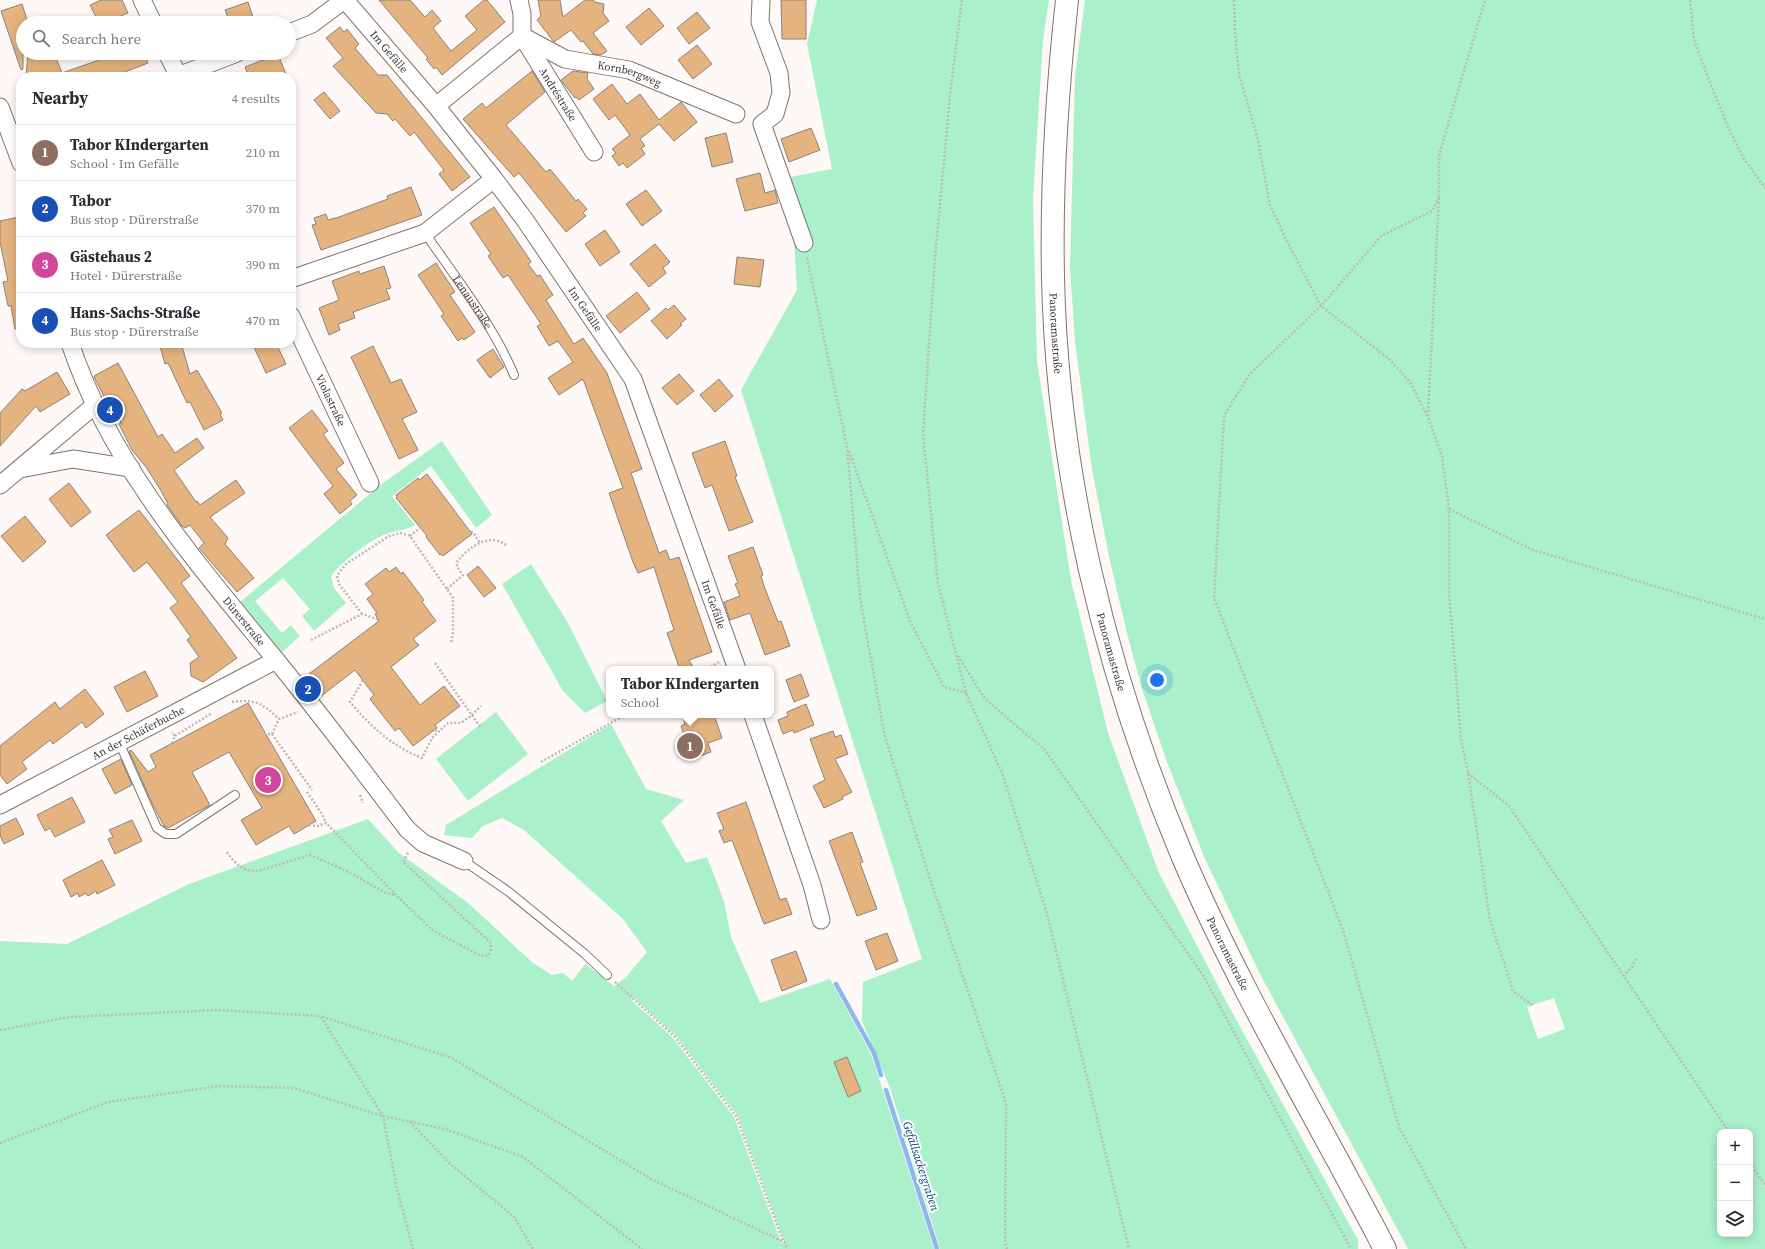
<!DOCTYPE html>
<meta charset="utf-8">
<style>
body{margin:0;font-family:"Source Serif 4",serif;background:#f2f2f3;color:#2b2b33}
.controls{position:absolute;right:12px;bottom:12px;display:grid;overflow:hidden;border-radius:8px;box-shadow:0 2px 10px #0003}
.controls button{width:36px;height:36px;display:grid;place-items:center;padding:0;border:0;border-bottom:1px solid #e1e1e2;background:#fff;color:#2b2b33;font:20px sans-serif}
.you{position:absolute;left:1157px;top:680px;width:14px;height:14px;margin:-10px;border:3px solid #fff;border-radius:50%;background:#1a73e8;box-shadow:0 0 0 6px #1a73e833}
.badge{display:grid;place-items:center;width:26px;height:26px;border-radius:50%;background:#018541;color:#fff;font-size:13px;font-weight:700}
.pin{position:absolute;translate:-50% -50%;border:2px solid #fff;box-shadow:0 1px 4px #0006}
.popup{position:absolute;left:606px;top:666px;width:168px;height:52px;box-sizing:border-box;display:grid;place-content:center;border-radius:8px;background:#fff;filter:drop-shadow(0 1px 3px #0005);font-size:13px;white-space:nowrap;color:#7c7c81}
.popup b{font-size:15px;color:#2b2b33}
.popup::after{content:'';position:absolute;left:50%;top:100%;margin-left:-8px;border:8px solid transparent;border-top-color:#fff}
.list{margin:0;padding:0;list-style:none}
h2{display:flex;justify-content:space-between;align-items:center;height:52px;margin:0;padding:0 16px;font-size:17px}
h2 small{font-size:13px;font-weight:400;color:#7c7c81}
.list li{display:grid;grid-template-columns:26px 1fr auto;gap:12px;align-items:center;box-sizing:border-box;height:56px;padding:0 16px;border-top:1px solid #e1e1e2}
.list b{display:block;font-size:15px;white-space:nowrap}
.list p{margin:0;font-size:13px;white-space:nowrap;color:#7c7c81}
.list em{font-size:13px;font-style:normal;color:#7c7c81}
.icon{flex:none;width:22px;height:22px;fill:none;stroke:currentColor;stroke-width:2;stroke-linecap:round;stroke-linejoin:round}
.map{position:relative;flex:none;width:1765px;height:1249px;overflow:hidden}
.search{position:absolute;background:#fff;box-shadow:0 2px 10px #0003;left:16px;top:16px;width:280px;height:44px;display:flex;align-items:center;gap:10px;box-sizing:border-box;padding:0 14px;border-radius:22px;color:#7c7c81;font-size:15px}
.panel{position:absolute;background:#fff;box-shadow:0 2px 10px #0003;left:16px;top:72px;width:280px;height:276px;border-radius:16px}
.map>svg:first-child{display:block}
.green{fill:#a9f0cb;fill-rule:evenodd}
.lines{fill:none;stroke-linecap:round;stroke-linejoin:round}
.stream{stroke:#8eb8ed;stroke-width:4.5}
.building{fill:#e4b37f;stroke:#8c837a}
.service-casing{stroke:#7e746d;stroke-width:10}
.minor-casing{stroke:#7e746d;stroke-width:19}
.secondary-casing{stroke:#7e746d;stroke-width:24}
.path{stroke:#beb9b6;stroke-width:2.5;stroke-dasharray:2 2;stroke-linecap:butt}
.service{stroke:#fff;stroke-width:8}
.minor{stroke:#fff;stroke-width:17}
.secondary{stroke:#fff;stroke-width:22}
.labels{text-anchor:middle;stroke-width:4;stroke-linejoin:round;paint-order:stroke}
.street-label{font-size:11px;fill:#3c3835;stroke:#fff}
.water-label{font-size:12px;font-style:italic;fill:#003e7b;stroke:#fff}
</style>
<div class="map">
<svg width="1765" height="1249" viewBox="0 0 1765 1249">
<rect width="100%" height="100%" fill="#fef9f6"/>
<g class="green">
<path d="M817,0H1049L1043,40L1033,199L1037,361L1071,580L1108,733L1159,873L1227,1003L1358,1240V1249H940L890,1088L862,1021L863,982L922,959L741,390L797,290L790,177L832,169L807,44Z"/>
<path d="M1085,0H1765V1249H1408L1260,974L1205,859L1166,759L1142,689L1127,633L1110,561L1092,470L1075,342L1070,268L1075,75ZM1554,998L1565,1029L1538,1039L1527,1007ZM1720,1132H1750V1234H1720Z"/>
<path d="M442,441L492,515L476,528L431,466L392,496L415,525C405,531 394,530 383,535C368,542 340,563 331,576L334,588L346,603L314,631L302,616L310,609L283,578L255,601L282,633L291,625L300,636L282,652L240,602L383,483Z"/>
<path d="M531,564L568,623L607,701L585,713L563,691L502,584Z"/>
<path d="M496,712L528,754L468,801L436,759Z"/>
<path d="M611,724L646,789L684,800L661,821L686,863L707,857L724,901L731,937L760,1003L830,979L871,1054L934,1249H0V941L67,944L189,884L368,819L399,853L467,902L533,963L552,975L563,973L572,981L585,964L614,986L625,978L647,952L623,919L524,830L502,818L483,826L472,838L444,835L446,825ZM633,997L675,1035L737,1115L785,1243L782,1244L734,1117L672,1037L631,1000Z"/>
</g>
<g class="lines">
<g class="stream">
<path d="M836,984L874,1053L881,1075"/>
<path d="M886,1090L937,1249"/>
</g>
</g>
<g class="building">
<path d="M101,0H122L128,13L104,23H99L90,5Z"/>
<path d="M379,0H410L425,17L432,10L441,21L433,28L451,51L477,30L465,16L484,0H487L505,22L442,75L436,67L434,69L426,59L428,58Z"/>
<path d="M538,0H560L563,17L585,0H593L595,2L604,4L603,13L609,21L593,33L607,51L601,55L593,54L583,41L581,42L571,30L554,42L537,20L541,16Z"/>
<path d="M781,0H806V39H782Z"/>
<path d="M248,2L255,23H230L225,10Z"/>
<path d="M22,4L28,23H23V69L21,70L1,11Z"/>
<path d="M649,8L664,26L641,45L626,27Z"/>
<path d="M697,12L710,28L689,44L677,28Z"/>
<path d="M340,27L344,32L347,29L359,44L355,48L378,75H387L470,177L452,191L439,174L444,170L414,132L410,136L395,119L393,121L387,114L376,113L333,66L343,58L326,38Z"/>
<path d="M697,45L712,64L693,79L678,60Z"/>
<path d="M28,53H54L62,73L119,53H144L148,63L117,75L118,77H26Z"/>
<path d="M278,54L287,77H249L245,67Z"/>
<path d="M532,71L545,92L506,125L546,172L550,169L576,201L578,199L587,209L583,213L586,216L566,232L519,173L514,177L463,119L482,103L486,108Z"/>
<path d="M573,71L588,73L587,79L594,89L579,100L576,97L575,98L561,80Z"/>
<path d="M612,84L627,104L640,94L659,120L681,102L697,122L674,141L659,124L640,139L645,146L641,148L645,154L627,168L623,163L619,166L612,156L616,153L612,149L630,135L615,115L609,120L593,99Z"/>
<path d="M324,92L340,111L330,119L314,100Z"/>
<path d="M811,128L820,150L789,162L781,139Z"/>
<path d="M726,133L733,162L712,167L705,138Z"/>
<path d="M760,173L765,193L775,190L778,203L745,211L736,179Z"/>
<path d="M411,187L422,215L321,250L312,225L316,224L314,218L326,214L328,220L339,217L388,199L387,196Z"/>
<path d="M646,190L662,211L642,226L626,204Z"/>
<path d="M494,207L530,260L531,262L528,264L537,276L540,275L553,295L546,300L574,344L583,338L607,373L642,469L631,473L659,553L666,550L670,560L679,557L712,652L689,660L694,669H680L678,664L667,633L674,630L654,567L638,573L633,562L609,493L623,488L583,379L559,395L548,378L573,362L558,341L549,346L537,326L541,324L508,275L503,278L488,256L491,254L470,223Z"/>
<path d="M19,217L21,228V328L15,329L11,306H8L3,282L8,281L0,242V221Z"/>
<path d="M605,230L620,252L600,266L585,244Z"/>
<path d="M655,244L670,262L663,268L666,273L649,287L630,264Z"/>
<path d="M737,257L764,260L760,287L734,284Z"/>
<path d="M436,263L455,292L450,295L475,332L464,340L462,338L458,341L441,316L444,314L418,275Z"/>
<path d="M384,266L391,288L386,289L390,299L353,312L355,318L338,324L340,330L329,335L319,308L339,300L332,281L359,271L360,274Z"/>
<path d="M637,292L650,309L620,333L606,316Z"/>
<path d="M674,305L686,319L680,324L682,325L667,339L651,321L666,308L668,310Z"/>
<path d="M159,343H181L190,374L197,370L222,413L220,414L223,420L204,430L190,402L187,403L168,363L165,364Z"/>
<path d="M252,343H276L286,364L266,373Z"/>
<path d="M373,346L391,383L401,379L417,412L402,419L418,450L399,459L351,357Z"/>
<path d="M493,349L504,367L490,378L477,360Z"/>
<path d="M118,363L158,437L162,434L175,453L197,438L204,448L174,470L196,502L197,501L200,505L236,480L245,493L210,517L228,538L225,544L254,578L237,592L199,548L204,543L190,525L185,528L182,526L167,505L168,504L160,489L146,467L132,450L119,424L121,423L110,400L107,402L95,379L94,376Z"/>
<path d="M57,372L70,394L40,412L36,406L0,446V413L22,389L25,391Z"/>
<path d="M679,374L694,391L677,405L662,388Z"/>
<path d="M719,379L733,396L715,412L700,395Z"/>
<path d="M312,410L328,431L323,434L344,463L336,469L357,495L350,501L352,504L340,514L324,494L333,486L289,428Z"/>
<path d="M725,441L737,476L735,477L753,522L729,531L712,485L705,488L692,453Z"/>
<path d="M427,474L472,534L443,556L441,554L440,555L426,537L427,536L396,498L397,497L396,495L418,478L419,480Z"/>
<path d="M69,483L91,512L71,527L49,499Z"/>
<path d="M139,510L190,576L181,583L237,658L203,682L191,676L190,663L199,657L187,640L191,637L170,608L178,602L147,562L134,572L106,535Z"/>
<path d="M25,516L46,542L23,562L1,536Z"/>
<path d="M753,547L763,575L761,576L764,586L778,622L781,621L790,646L765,655L750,613L730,620L724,602L740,596L735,584L738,583L728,556Z"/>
<path d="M478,566L496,588L484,597L467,575Z"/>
<path d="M396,567L401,574L403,572L424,600L422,602L436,621L413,639L419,645L391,667L420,705L444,686L460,706L435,725L437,728L413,746L399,728L395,731L370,699L374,695L355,670L320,697L305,677L379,621L375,614L377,613L367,599L373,594L365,584L386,568L389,572Z"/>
<path d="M145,671L158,696L127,712L114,687Z"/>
<path d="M801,674L809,696L794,702L786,680Z"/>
<path d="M85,689L104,714L86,728L82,722L53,744L50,740L22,762L27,769L7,784L0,775V746L55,702L60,709Z"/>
<path d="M248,703L316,821L294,834L289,826L256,845L241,820L262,808L229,752L192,772L210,805L168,828L164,826L152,803L129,751L131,750L148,772L156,767L150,755Z"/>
<path d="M806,704L814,725L794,733L793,730L783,734L778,720L788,716L787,712Z"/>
<path d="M682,715H714L722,738L708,743L711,752L692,759L681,726L685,724Z"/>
<path d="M833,731L835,737L841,735L848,754L835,759L852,792L842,797L843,799L824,808L813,786L825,780L810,739Z"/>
<path d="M121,759L132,785L115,794L102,769Z"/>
<path d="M72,797L85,822L55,837L50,828L45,831L37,815Z"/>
<path d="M746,802L780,900L786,898L792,914L764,924L732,840L724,843L719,831L724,829L717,813Z"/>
<path d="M16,818L24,834L4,844L0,835V826Z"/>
<path d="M132,820L142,841L115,854L108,839L113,837L109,830Z"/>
<path d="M852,832L863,862L860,863L877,909L857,916L829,841Z"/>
<path d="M102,860L115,885L97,894L96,891L88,896L86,893L79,897L78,893L71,897L63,880Z"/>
<path d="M887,933L898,961L876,970L865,941Z"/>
<path d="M796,951L807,981L782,991L771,960Z"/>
<path d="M847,1057L861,1091L848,1097L834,1062Z"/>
</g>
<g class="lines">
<defs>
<g id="service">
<path id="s1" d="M425,233C455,277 494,326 514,375"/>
<path d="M119,742L157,828L166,834H176L235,795"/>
<path d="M464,861L509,892L585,954L607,975"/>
</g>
<g id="minor">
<path d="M142,0L153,23"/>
<path id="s2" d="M345,0L436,106L494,179L525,220L633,379L737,669"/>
<path id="s3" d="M519,0L522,14V36L594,152"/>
<path d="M761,0L760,22L779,73L781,93L775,114L762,124L804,243"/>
<path d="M289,33L312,24L344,0"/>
<path id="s4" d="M522,36L565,59L629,70L736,114"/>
<path d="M167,53L179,77"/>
<path d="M178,76L237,53"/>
<path d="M436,106L522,36"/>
<path d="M0,107L21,163"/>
<path d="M291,279L425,233L494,179"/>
<path id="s5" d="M291,316L370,483"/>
<path id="s6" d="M70,343C110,464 197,563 276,660C321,715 364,772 407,829L423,843L464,861"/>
<path d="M20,469L73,459L131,468"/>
<path d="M0,485L95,405"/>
<path d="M753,715L812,885L821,920"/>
<path id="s7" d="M0,805L276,660"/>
</g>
<g id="secondary">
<path id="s8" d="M1067,0C1057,92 1051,184 1053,277C1057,474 1106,674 1182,855C1240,991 1317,1118 1385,1249"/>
</g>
</defs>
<use href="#service" class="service-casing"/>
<use href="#minor" class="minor-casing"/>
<use href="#secondary" class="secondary-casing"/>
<g class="path">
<path d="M962,0L951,86L935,258L923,433L938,584L966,693L1002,773L1046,910L1129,1249"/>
<path d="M1234,0L1235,33L1239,74L1258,140L1270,205L1287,241L1321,306L1388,358L1410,382L1428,417L1442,456L1449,509V594L1461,740L1468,772L1490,920L1513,991L1532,1005"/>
<path d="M1690,0L1694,39L1708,78L1729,129L1744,159L1765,188"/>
<path d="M1439,197L1432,211L1381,236L1321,306L1249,375L1224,416L1214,598L1343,930L1399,1127L1466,1249"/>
<path d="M807,258L847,447"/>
<path d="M1428,416L1439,197V155L1485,0"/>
<path d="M847,446L860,598L885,737L933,888L1006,1103L1005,1243L1007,1249"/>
<path d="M849,451L910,621L944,687L966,693"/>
<path d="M1449,509L1533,550L1765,619"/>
<path d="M471,532H473L480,543"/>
<path d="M410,536L421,527"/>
<path d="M447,589L463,575L457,567V562C467,548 489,532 506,545"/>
<path d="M362,614L339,584L337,576L340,571L346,564L389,536L401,533L410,536L453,598V632L451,643"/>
<path d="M311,640L362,614L379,620"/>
<path d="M958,656L985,699L1045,750L1203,975L1351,1249"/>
<path d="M435,663L481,728"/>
<path d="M707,669L719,662"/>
<path d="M365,677L350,702C370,726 393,747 422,758L432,738L448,723H461L472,715L481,706"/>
<path d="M232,702C256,699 262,703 279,719"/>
<path d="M435,730L438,732"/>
<path d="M264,734H272L279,719L298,712"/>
<path d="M272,734L312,790"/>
<path d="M175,736L212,713"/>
<path d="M172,743L175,736L172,732"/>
<path d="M541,762L625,715"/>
<path d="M1468,773L1509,806L1729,1132"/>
<path d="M307,792L322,814L326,823"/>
<path d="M360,795L363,803"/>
<path d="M309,825L318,826L326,823L396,895L432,930L479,955L484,956L489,955L491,949V943L403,862L409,851"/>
<path d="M227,852C235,864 244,872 258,871L310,855L345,870L386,893L396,895"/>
<path d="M1623,976L1632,967L1637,957"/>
<path d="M615,982L674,1036L736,1116L784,1243"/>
<path d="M321,1017L383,1116L397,1189L413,1249"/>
<path d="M0,1030L70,1017L217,1010L320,1016L452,1058L651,1179L784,1242L788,1249"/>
<path d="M410,1122L448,1162L514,1217L533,1249"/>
<path d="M0,1143L108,1102L219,1086L294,1088L383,1116L445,1129L523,1157L642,1249"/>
<path d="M1750,1163L1765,1185"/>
</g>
<use href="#service" class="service"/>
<use href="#minor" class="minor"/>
<use href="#secondary" class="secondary"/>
</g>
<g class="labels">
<g class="street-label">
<text dy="4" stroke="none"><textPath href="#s2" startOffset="68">Im Gefälle</textPath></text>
<text dy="4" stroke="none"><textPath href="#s4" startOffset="115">Kornbergweg</textPath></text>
<text dy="4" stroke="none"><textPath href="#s3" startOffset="105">Andréstraße</textPath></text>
<text dy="4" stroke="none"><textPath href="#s1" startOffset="84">Lenaustraße</textPath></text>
<text dy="4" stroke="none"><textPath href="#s2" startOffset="392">Im Gefälle</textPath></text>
<text dy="4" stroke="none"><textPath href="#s8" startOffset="334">Panoramastraße</textPath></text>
<text dy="4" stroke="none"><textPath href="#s5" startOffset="93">Violastraße</textPath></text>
<text dy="4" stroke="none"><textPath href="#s2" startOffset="716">Im Gefälle</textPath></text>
<text dy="4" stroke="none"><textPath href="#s6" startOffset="330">Dürerstraße</textPath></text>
<text dy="4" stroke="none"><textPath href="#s8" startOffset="658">Panoramastraße</textPath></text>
<text dy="4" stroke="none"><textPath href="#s7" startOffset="156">An der Schäferbuche</textPath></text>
<text dy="4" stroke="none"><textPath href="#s8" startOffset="982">Panoramastraße</textPath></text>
</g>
<g class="water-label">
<text transform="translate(921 1166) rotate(72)" y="4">Gefällsackergraben</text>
</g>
</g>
</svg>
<div class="controls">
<button>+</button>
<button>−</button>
<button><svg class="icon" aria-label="layers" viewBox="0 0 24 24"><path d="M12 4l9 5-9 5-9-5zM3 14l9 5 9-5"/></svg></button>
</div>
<div class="you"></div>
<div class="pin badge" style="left:690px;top:746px;background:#8d6e63">1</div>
<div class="popup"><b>Tabor KIndergarten</b>School</div>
<div class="pin badge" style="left:308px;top:689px;background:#1a4fb4">2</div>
<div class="pin badge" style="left:268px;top:780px;background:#d1479c">3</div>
<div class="pin badge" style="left:110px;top:410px;background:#1a4fb4">4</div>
<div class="search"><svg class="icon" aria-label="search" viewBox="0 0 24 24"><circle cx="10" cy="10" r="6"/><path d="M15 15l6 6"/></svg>Search here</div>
<section class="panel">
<h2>Nearby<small>4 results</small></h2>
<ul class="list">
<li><span class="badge" style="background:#8d6e63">1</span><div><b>Tabor KIndergarten</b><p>School · Im Gefälle</p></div><em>210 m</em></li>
<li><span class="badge" style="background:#1a4fb4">2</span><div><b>Tabor</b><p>Bus stop · Dürerstraße</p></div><em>370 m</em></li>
<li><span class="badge" style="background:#d1479c">3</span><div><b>Gästehaus 2</b><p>Hotel · Dürerstraße</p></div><em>390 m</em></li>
<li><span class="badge" style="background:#1a4fb4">4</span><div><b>Hans-Sachs-Straße</b><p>Bus stop · Dürerstraße</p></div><em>470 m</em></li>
</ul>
</section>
</div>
